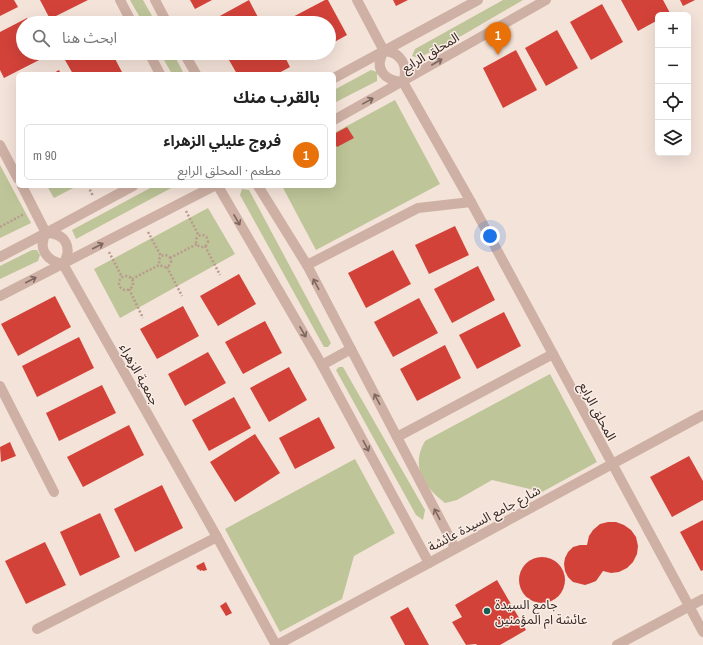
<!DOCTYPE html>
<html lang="ar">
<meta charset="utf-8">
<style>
body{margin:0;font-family:"Archivo Narrow","Noto Sans Arabic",sans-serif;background:#f6f6f6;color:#222;direction:rtl}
.controls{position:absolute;right:12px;top:12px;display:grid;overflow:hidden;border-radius:6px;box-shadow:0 4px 16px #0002}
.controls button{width:36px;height:36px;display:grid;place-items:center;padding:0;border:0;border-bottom:1px solid #e0e0e0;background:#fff;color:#222;font:20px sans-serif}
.you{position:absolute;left:490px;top:236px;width:14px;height:14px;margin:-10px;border:3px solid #fff;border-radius:50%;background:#1a73e8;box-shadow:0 0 0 6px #1a73e833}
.badge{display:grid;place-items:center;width:26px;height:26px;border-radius:50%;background:#175e56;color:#fff;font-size:13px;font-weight:700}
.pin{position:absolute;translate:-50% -33px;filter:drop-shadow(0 1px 2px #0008)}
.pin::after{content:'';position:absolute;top:21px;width:14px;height:12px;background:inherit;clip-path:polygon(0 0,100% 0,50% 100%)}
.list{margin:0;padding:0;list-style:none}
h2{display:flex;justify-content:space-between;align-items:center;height:52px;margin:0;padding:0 16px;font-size:17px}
h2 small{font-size:13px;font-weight:400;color:#767676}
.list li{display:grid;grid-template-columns:26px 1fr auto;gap:12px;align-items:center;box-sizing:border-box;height:56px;margin:0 8px 8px;padding:0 8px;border:1px solid #e0e0e0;border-radius:6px}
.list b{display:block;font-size:15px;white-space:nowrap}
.list p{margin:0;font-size:13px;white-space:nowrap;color:#767676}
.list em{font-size:13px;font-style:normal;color:#767676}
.icon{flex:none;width:22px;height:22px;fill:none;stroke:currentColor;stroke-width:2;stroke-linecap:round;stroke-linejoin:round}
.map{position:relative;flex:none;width:703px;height:645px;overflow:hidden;direction:ltr}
.search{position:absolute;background:#fff;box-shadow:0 4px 16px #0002;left:16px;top:16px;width:320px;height:44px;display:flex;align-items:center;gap:10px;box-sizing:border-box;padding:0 14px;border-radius:22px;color:#767676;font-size:15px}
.panel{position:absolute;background:#fff;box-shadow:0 4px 16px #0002;left:16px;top:72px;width:320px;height:116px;border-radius:6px;direction:rtl}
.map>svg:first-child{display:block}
.green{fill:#bec598}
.building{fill:#d34239}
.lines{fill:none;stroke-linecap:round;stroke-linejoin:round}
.path{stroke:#ba998e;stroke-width:2.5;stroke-dasharray:2 2;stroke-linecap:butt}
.minor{stroke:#ceb0a4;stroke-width:10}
.tertiary{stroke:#ceb0a4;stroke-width:10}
.oneway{stroke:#7c665f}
.poi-dot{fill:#175e56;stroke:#fbeee6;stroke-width:1.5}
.labels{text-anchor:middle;stroke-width:3;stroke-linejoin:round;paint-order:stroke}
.street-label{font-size:13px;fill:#382926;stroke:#fbeee6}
.poi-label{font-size:13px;fill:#382926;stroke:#fbeee6;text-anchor:start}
</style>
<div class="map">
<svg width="703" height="645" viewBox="0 0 703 645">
<rect width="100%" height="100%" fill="#f4e3d9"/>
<g class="green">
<path d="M130,0H143L156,23H143Z"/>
<path d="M503,0H523L463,35L419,58L412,56L415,49Z"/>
<path d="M160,53H173L184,74H172Z"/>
<path d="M371,70L377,72V81L334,103V90Z"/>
<path d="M395,100L440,184L316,250L282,186H334V133Z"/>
<path d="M0,165L31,223L0,238Z"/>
<path d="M47,186H77L54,198Z"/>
<path d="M154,186H175L76,239L72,230Z"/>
<path d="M242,189L249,190L331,343L328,347H324L240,195Z"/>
<path d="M208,208L235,254L120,318L94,269Z"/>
<path d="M32,250H37L40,255L38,261L0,279V266Z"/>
<path d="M339,367H343L425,510L423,520L416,515L336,370Z"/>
<path d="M550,374L597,462L542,492L492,480L457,500L445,503C424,487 410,466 425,441Z"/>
<path d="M355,459L395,533L354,556L342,599L280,632L225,529Z"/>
</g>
<g class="building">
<path d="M0,0H14L18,7L0,16Z"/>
<path d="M40,0H88L50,19Z"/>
<path d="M190,0H212L195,9Z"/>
<path d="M249,0L261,23H207Z"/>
<path d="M325,0H328L347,35L329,45V23H286L285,21Z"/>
<path d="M393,0H408L396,6Z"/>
<path d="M621,0H663L670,13L667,15H658V20L638,31Z"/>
<path d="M680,0H695L683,6Z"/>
<path d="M602,4L623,42L591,60L570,22Z"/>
<path d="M27,18L30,23H23V53H45L47,56L4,78L0,70V32Z"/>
<path d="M557,30L578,68L546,86L525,48Z"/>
<path d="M516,50L537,90L503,108L483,68Z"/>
<path d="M61,53H112L123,74H73Z"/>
<path d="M242,53H283L290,67L277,74H237L229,60Z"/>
<path d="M302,53H314L305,58Z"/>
<path d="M59,70L61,74H52Z"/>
<path d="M347,127L354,138L337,147L334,142V134Z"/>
<path d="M455,226L469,255L429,274L415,245Z"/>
<path d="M393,250L411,284L366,308L348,273Z"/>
<path d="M478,266L495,300L452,323L434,289Z"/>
<path d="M239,274L256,304L218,326L200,296Z"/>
<path d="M55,296L71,327L18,356L1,324Z"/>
<path d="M419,298L438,333L393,357L374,322Z"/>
<path d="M183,306L199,336L157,359L140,329Z"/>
<path d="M504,312L521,346L477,369L459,335Z"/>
<path d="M265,321L282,353L243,374L225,342Z"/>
<path d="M79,337L94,368L37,397L22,366Z"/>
<path d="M445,345L461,378L417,401L400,369Z"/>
<path d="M208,352L226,383L185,406L168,374Z"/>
<path d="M289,367L307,400L269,422L250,388Z"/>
<path d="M102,385L116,413L59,441L46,413Z"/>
<path d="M234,397L251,428L209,451L192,420Z"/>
<path d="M319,417L335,448L295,469L279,438Z"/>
<path d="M129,425L144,455L83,487L67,457Z"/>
<path d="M255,434L280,473L235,502L210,462Z"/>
<path d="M10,442L16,456L1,462L0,447Z"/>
<path d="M689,456L703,481V500L672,517L650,477Z"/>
<path d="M162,485L183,528L135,552L114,509Z"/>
<path d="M100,513L120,557L80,576L60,532Z"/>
<path d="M703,520V570L701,571L680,532Z"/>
<path d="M608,522H616L624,525L631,530L636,537L638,546L637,554L633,562L627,568L619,572L611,573L603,571L596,581L591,583L585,585L573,582L568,577L565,571L564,564L565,558L568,552L573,547L580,545H587L589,536L593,530L600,524Z"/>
<path d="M45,542L66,585L26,604L5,561Z"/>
<circle cx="542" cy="580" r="23"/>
<path d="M204,562L207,570L203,571L202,570L200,571L199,569L198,570L196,566Z"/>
<path d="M497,580L526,630L500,645H477L476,644L466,645L452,622L462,617L455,605Z"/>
<path d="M226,602L232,613L226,616L220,606Z"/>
<path d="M408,607L429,645H405L390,617Z"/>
</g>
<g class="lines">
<g class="path">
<path d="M88,186L93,196"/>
<path d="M186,211L199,236"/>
<path d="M0,227L24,214"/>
<path d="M148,232L161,256"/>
<circle cx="202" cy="241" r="6"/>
<path d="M205,246L220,275"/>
<path d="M109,252L122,277"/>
<circle cx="165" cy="261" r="6"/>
<path d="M170,258L197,244"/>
<path d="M167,267L182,296"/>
<circle cx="126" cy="283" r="7"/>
<path d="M132,279L159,265"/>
<path d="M129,289L143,318"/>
</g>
<g class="minor">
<path d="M120,0L132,23"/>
<path d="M155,0L167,23"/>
<path d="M357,0L384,51"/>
<path d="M149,53L160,74"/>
<path d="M184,53L196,74"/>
<path d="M403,82L471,202L703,632"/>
<path d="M0,145L18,179"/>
<path d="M22,186L46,233"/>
<path d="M218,186L322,365L429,563"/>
<path d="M258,186L307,265L455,548"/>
<path d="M63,264L217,537L276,645"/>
<path d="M307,265L418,208L471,202"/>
<path d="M322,365L351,349"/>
<path d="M0,386L54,492"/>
<path d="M397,437L553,354"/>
<path d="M37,629L217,537"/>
<path d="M277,645L703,415"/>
<path d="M617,645L703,599"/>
</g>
<g class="tertiary">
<path d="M384,51C373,69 385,81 403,82"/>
<path d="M384,51C401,52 409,66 403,82"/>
<path d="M334,78L478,0"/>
<path d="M334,120L546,0"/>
<path d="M46,233C66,233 73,248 63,264"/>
<path d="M46,233C37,249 47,261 63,264"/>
<path d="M0,257L46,233L133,186"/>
<path d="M0,296L214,186"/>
</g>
</g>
<defs><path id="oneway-shaft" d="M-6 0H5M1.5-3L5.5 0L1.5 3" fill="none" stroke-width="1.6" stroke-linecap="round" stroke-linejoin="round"/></defs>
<g class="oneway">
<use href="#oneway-shaft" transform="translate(437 62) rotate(-30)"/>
<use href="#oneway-shaft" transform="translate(368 101) rotate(-29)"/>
<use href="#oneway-shaft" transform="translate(237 220) rotate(60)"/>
<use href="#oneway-shaft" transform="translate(98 246) rotate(-27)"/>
<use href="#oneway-shaft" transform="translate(31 280) rotate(-27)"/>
<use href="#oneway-shaft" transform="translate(316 284) rotate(-118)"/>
<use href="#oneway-shaft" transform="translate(303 332) rotate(60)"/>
<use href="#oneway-shaft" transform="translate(377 399) rotate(-118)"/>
<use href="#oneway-shaft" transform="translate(366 446) rotate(62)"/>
<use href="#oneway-shaft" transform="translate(437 514) rotate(-118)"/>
</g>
<circle class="poi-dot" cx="487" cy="611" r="4"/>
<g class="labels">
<g class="street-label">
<text transform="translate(430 52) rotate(-31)" y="5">المحلق الرابع</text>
<text transform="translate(140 374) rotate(61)" y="5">جمعية الزهراء</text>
<text transform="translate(598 411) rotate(62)" y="5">المحلق الرابع</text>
<text transform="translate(484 518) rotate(-28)" y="5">شارع جامع السيدة عائشة</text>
</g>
<g class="poi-label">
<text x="495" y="609">جامع السيدة<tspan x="495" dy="15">عائشة ام المؤمنين</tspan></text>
</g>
</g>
</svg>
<div class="controls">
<button>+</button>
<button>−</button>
<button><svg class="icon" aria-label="locate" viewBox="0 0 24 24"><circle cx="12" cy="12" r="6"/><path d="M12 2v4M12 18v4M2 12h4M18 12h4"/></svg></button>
<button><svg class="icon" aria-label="layers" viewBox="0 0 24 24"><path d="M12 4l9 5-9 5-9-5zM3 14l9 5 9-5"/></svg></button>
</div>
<div class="you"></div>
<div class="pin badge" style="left:498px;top:55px;background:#e8710a">1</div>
<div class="search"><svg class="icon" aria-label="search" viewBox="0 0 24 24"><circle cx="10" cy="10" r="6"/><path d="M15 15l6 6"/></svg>ابحث هنا</div>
<section class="panel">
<h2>بالقرب منك<small></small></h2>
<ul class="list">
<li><span class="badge" style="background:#e8710a">1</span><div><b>فروج عليلي الزهراء</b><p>مطعم · المحلق الرابع</p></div><em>90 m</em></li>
</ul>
</section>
</div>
